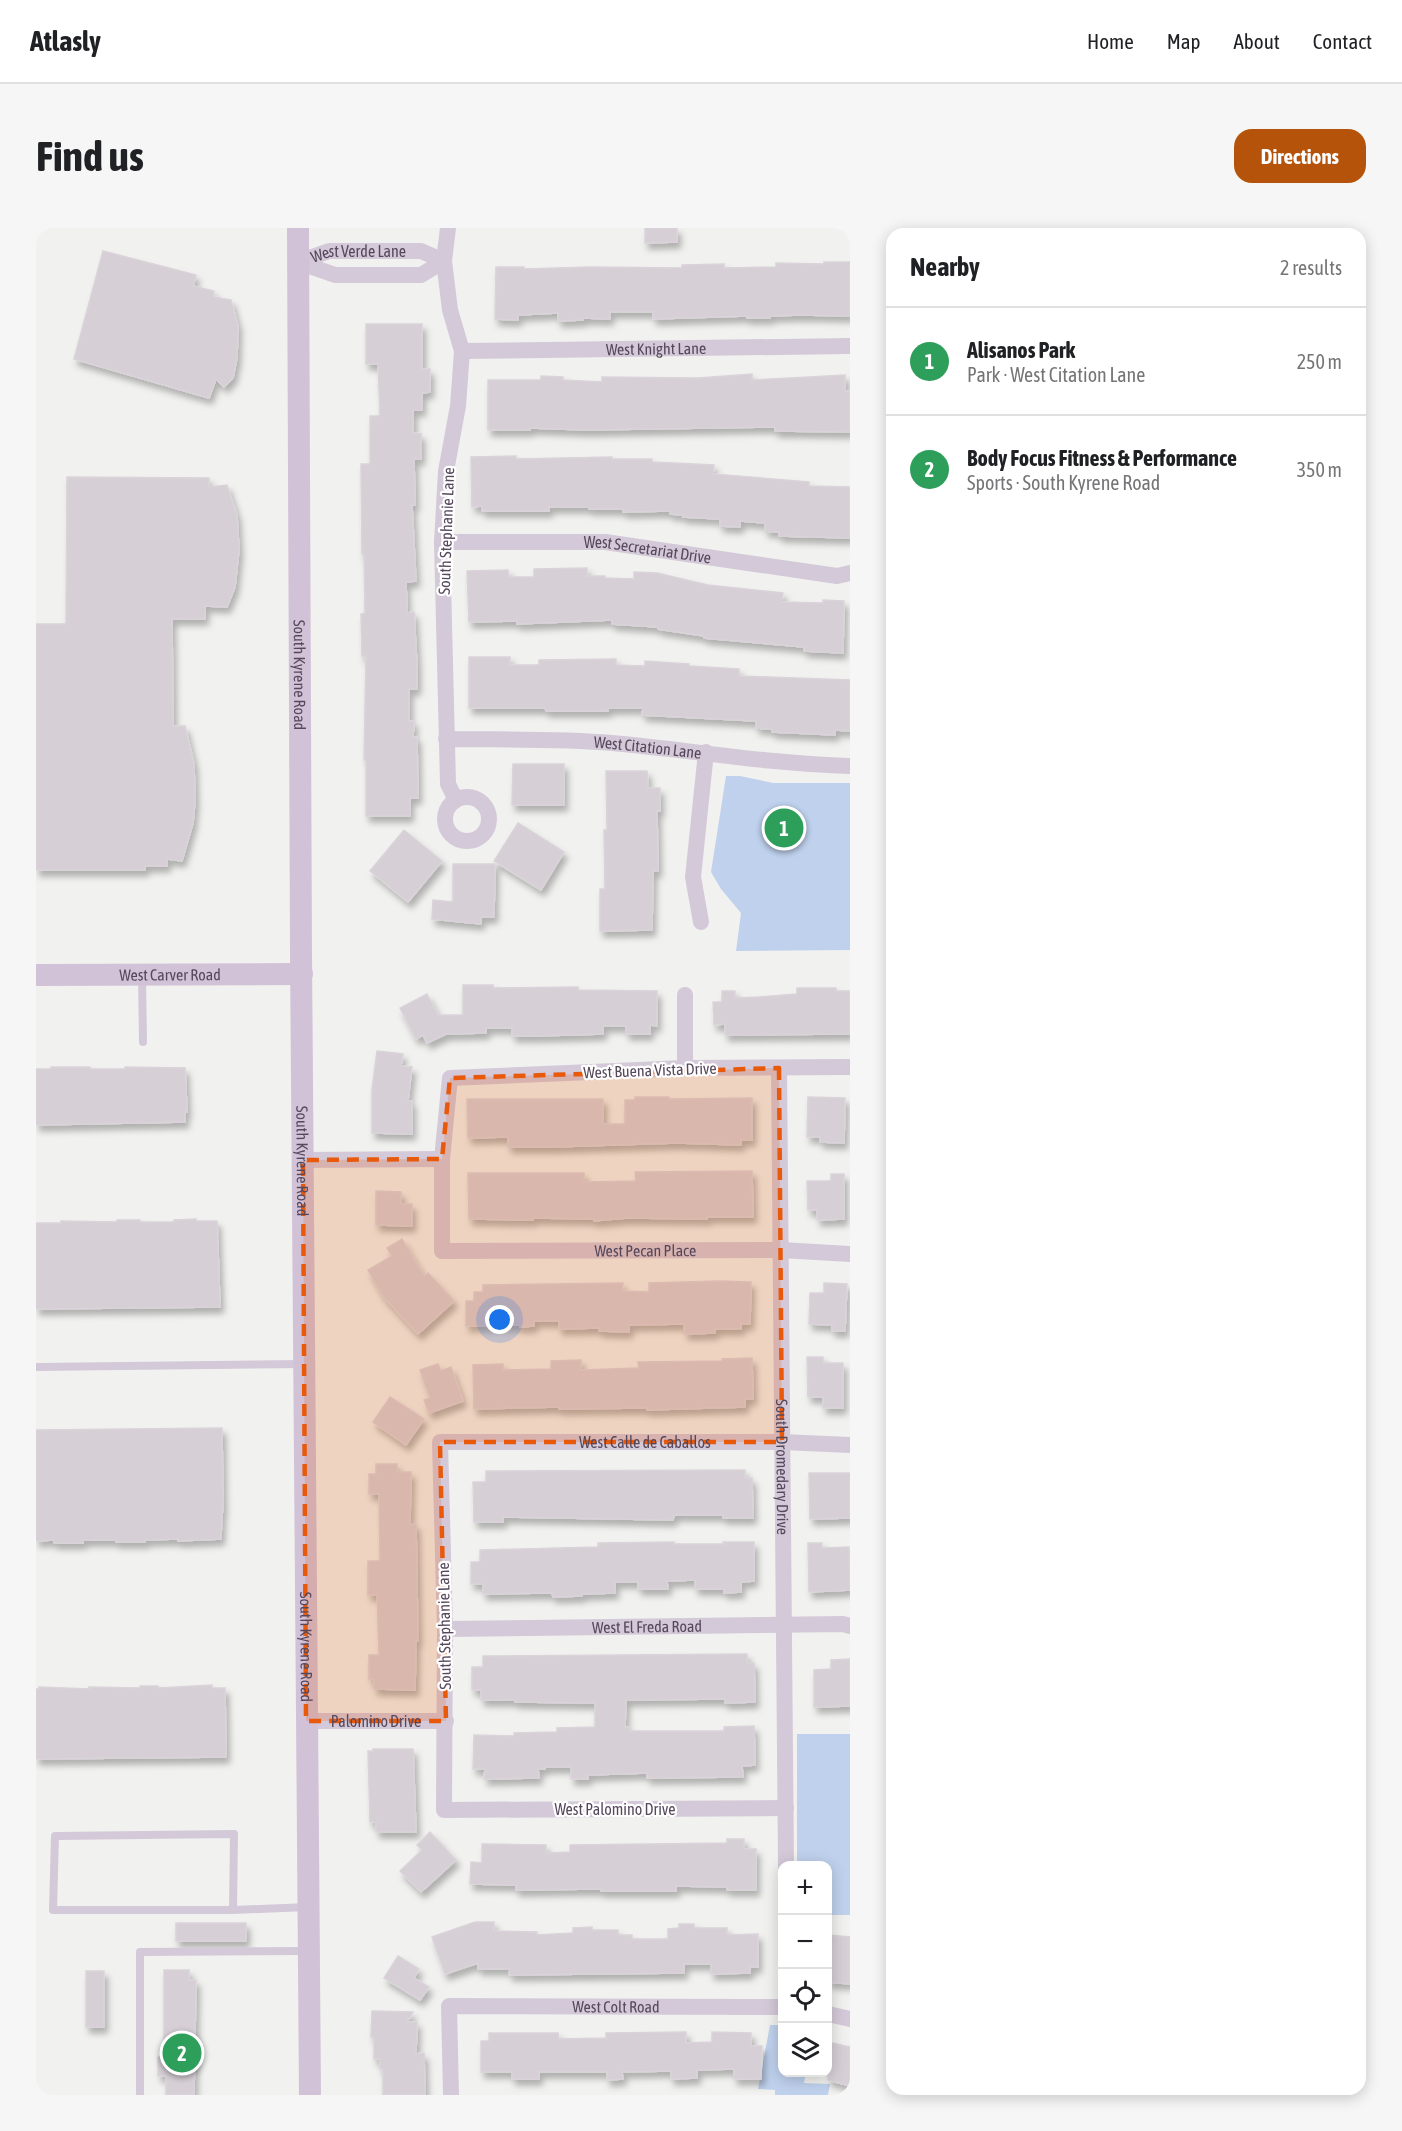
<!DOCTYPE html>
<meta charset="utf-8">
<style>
body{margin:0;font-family:"Asap Condensed",sans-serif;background:#f6f6f6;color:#202124}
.controls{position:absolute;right:18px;bottom:18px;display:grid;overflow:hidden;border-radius:12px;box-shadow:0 3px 15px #0003}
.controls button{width:54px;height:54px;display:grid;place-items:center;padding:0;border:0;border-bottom:2px solid #e0e0e0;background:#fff;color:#202124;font:30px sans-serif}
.you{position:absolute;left:464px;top:1092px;width:21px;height:21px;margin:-15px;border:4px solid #fff;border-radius:50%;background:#1a73e8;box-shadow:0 0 0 9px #1a73e833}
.badge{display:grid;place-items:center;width:39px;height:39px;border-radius:50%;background:#b45309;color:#fff;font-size:20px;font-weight:700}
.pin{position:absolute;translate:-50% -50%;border:3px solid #fff;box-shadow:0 2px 6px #0006}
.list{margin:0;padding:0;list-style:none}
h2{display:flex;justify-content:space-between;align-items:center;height:78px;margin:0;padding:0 24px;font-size:26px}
h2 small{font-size:20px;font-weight:400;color:#757577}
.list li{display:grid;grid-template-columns:39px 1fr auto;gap:18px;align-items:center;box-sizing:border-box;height:108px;padding:0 24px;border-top:2px solid #e0e0e0}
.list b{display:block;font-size:22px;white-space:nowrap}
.list p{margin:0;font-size:20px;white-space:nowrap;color:#757577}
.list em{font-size:20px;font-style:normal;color:#757577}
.icon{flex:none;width:33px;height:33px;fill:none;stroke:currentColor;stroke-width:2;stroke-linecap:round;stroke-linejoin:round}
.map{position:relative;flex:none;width:814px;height:1867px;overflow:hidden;border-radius:18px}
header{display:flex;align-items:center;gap:36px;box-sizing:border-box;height:84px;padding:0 30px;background:#fff;border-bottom:2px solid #e0e0e0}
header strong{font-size:28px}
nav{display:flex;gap:33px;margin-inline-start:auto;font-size:21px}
.intro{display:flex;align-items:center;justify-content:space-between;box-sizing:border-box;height:144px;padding:0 36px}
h1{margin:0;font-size:42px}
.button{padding:15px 27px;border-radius:18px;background:#b45309;color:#fff;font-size:21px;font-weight:700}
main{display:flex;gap:36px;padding:0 36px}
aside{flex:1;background:#fff;border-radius:18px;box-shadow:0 3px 15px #0003}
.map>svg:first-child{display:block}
.green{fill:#bfd1ed}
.building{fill:#d6cfd6;stroke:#dad3da;stroke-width:1.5;filter:url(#shadow)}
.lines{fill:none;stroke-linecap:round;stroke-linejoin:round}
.lane{stroke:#d4c9d8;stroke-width:8}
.street{stroke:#d4c9d8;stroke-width:16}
.secondary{stroke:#d2c2d7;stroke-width:22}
.marked{fill:#e8590c;fill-opacity:0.2;stroke:#e8590c;stroke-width:4.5;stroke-dasharray:12 8;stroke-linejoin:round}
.labels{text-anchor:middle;stroke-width:4.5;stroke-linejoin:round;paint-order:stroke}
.street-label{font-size:16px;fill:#56485c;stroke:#fff}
</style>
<header>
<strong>Atlasly</strong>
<nav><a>Home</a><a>Map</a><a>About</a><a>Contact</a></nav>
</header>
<div class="intro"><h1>Find us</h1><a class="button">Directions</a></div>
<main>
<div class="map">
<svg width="814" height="1867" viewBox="0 0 814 1867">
<defs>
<filter id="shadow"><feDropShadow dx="3.5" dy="6" stdDeviation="3" flood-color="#0004"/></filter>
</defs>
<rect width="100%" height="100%" fill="#f1f2ef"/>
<g class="green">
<path d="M690,548H704L737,555H814V722L700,723L705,685L685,661L675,644Z"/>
<path d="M761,1506H814V1687H792V1638L761,1637Z"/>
<path d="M734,1797H746V1844L770,1845L768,1855L794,1856L792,1867H739V1862L722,1861Z"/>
</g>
<g class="building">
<path d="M609,0H641V14L609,15Z"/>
<path d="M67,23L160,47L157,58L178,63L177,69L195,72L202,98L201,130L197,150L188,159L180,151L173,170L38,131Z"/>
<path d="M788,34H814V88L764,87L734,88V90H711V88L617,91V84H574V91L547,90V92L522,93V85L482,87V92L459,91L460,39H488V41L554,39L646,40V37L688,36V40L740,39V35L788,36Z"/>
<path d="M330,96H386V141H394V164L386,165V182H377V205L385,206V231H378L379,277H376L380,353L370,354L371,385L378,384L381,438V461H373V493H378L377,509H381L382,570H374V588H330V532H328L330,428H326L325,386L329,385L328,326H326L325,236H334V188H344L342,136H330Z"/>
<path d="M716,146V152L809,147V163H814V204L739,203V199L550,202L494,200V202H452V152H505V148L527,149V152L566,154V149L662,150Z"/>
<path d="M480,228V231L576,229V231H616V234L678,237L677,246L773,254V258L814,259V310L743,308V304L729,303V295L704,293V299L684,298V291L647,289L648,287L634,286V283L587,284V281H553V279H513V283H446V278L436,279L435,229Z"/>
<path d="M31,249L173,250V259L191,257L201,288L203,322L199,359L191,379L169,378V391H136L137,498H149L158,536L159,573L157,595L146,633L131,631V638H109V642H0V396H30Z"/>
<path d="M551,340V348H569V350L598,351V344L621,345L672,357L747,365L746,374L787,375V372L808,373L807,425L768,423V419L668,410V408L622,401V399L576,396V392L481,396V393L433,394L431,343L472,342L473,349H498V341Z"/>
<path d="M433,429H474V437H503V432L580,431V437L609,438V433L653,436V438L703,441V448L814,452V503L799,502V507L736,504V501L720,500V493L606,487L607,480H572V483H510L509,480H433Z"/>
<path d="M477,536H528V577H476Z"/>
<path d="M570,543H611L612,560H624V583H621L622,643H617L616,702L564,703V661H569L568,602H571Z"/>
<path d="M482,595L528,624L505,662L458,633Z"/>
<path d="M368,602L406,633L372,674L334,643Z"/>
<path d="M417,636H459L458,689H445V696L396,691L397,672L417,674Z"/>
<path d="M427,757H457V760L542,759V762L621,763V798L614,797V806H590V798H567V806L499,808H476V800H450V805L410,806L391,815L387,807L380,811L364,780L391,766L402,787H427Z"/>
<path d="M761,760H800V763H814V806L689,807V796L678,797L677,774H686V763H699V770L723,769L761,766Z"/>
<path d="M341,823L367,826L365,838L376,839L372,873H376V906L336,905V862Z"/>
<path d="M15,839H54V841H89V839L149,840L151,884H149V894L0,897V841H15Z"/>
<path d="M599,869H633V871L716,870V912H705V917L641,915L515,919H472V909L432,910L431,871H567V896H589V872H599Z"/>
<path d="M772,869L809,870L808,915L784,914V909H771Z"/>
<path d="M716,943L717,989H671V991L591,990L558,993V991L497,990V992L433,991L432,945H548V954L600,953L599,944Z"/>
<path d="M795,946H808V991L781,992V982H772L771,953H795Z"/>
<path d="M340,963L365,964V976H376V998L340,997Z"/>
<path d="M160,991V993H181L184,1079L0,1081V995H25V993L81,994V992H104V994H138V992Z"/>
<path d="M366,1011L388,1048L392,1045L418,1073L382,1106L347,1068L332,1042L356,1028L351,1020Z"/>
<path d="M684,1053L715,1054L714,1096H705V1101H679V1105L649,1106L648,1096L593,1097V1104L563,1103L564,1100L523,1101V1093H498V1098L484,1099V1097L430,1098V1073H438V1064H447V1057L587,1055L586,1063L613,1064V1055Z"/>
<path d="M788,1055L811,1056L809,1103H796V1097L773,1096L774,1065H788Z"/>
<path d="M771,1129H787V1135H807V1180H787V1169H772Z"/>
<path d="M716,1130L717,1171H709V1179L611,1182V1180L523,1181V1179L438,1181L437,1137L467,1136V1142L515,1141V1133L545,1132V1142L603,1140L602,1134L686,1133V1131Z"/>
<path d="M402,1136L405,1143L415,1139L427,1173L393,1185L388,1172L394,1170L384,1142Z"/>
<path d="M354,1169L388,1191L370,1217L337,1194Z"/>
<path d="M186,1200L187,1283L186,1282L185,1311L142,1313V1311L109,1312V1314H80V1312H47V1315H18V1312L0,1313V1202Z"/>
<path d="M340,1236H361V1244H375L374,1297L380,1296L382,1413H380L379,1462L338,1461V1451H333V1427H343L341,1367H332V1333H344L343,1266H333V1246H340Z"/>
<path d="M709,1242V1250H716L717,1290H687V1287H638L637,1292L467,1289V1294H438L437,1254H450V1243Z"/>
<path d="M773,1245H814V1290L774,1291Z"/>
<path d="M638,1314V1316H688L687,1314H718V1353L705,1354V1364L688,1365V1361H659V1352L631,1353L632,1361H602V1354H579V1365L546,1366V1368L517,1369L516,1365L447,1366V1356H435V1334H444V1322L562,1319V1315Z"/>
<path d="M772,1315H786V1320L813,1319L814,1362L773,1364Z"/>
<path d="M711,1426V1435H718L719,1474L689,1475V1471L590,1472L589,1499H593V1503H688V1499L718,1498L719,1537L706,1538L707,1549L611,1550V1545L552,1547V1551H535V1539H509V1541H502L503,1550L448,1551L449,1541H437L438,1507L478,1508V1505L521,1504V1500L559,1499V1475L479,1474V1472H445V1462H436V1439H447V1428Z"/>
<path d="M814,1431V1478L778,1479V1442L795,1441V1432Z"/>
<path d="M176,1457V1460H189L190,1529L0,1531V1461H3V1459L54,1461L53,1459L104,1460V1458H122V1460Z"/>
<path d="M337,1521H377L380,1604H340V1594H334L332,1523H337Z"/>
<path d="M394,1604L420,1632L385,1664L364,1643L386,1622L381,1617Z"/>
<path d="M691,1611H708V1621H720V1662H691V1659L640,1658V1663H565V1661L480,1662V1657L434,1656L435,1634L446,1635V1616L510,1617V1625L534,1624V1617L691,1615Z"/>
<path d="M439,1694H458V1703L501,1704V1707L537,1705V1700L556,1699V1702H582V1707H596V1711H632V1701L643,1700V1696H658V1700H691V1707L722,1706V1739H714V1745L675,1746V1736H648V1745L473,1747L474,1741H442V1735L409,1746L396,1709Z"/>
<rect x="140" y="1695" width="70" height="18"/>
<path d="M792,1707L814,1709V1756L792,1754Z"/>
<path d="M362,1728L383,1741L378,1750L393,1759L384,1772L348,1750Z"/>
<path d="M128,1742H153V1752H160L158,1867H130V1848H122V1829H128Z"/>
<rect x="50" y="1743" width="18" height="56"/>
<path d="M336,1783L377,1784L371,1794H381L380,1826L388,1825L389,1867H347V1841H344V1831H338V1809H335Z"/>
<path d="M650,1804V1815L676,1814V1804L715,1805V1818H726L725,1851H698V1841L661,1842V1850L635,1851V1843L586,1844L587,1851L571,1852V1844H503V1851H476V1844H445V1813H453V1805H522L523,1811L570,1810V1805Z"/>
<path d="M792,1814L814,1819V1858L792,1852Z"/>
</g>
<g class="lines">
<g class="lane">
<path d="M106,748L107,814"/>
<path d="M0,1139L267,1136"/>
<path d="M197,1682H17L19,1608L198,1606L197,1682L272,1679"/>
<path d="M104,1867V1724L272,1723"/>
</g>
<g class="street">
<path d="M412,0L408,33L414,82L426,123L422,178L410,243L406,314L412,556L420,572"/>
<path d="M262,34L299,47H385L408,33"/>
<path id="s1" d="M262,34L293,23H385L408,33"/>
<path id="s2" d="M426,123L814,118"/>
<path id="s3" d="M406,314H569L801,348L814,345"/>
<path id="s4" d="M410,511C465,512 521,510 576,515C655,522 734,536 814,538"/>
<circle cx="431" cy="591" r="22"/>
<path d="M665,694L657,649L670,524"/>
<path d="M649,767V840"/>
<path id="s5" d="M814,839L649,840L414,850L406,931V1023L745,1022L814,1026"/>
<path id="s6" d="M743,840L750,1638"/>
<path d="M267,932L406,931"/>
<path id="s7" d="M409,1401L807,1396L814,1398"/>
<path id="s8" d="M270,1493H410"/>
<path id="s9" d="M750,1580L408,1582L409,1401L404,1214H746L814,1217"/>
<path d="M792,1786L814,1791"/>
<path id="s10" d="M415,1867L413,1778L746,1779"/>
</g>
<g class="secondary">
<path id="s11" d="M262,0L265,727L274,1867"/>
<path id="s12" d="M0,747L266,746"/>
</g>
</g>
<path class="marked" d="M743,840L746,1214H404L410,1493H270L267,932L406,931L414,850Z"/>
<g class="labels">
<g class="street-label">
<text dy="6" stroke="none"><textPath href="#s1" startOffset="62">West Verde Lane</textPath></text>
<text dy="6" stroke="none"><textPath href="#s2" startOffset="194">West Knight Lane</textPath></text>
<text transform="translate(410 303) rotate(-88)" y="6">South Stephanie Lane</text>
<text dy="6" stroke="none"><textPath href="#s3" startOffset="206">West Secretariat Drive</textPath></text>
<text dy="6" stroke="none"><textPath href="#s11" startOffset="447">South Kyrene Road</textPath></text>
<text dy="6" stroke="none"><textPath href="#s4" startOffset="202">West Citation Lane</textPath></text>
<text dy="6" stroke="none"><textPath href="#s12" startOffset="134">West Carver Road</textPath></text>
<text transform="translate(614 842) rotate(-2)" y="6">West Buena Vista Drive</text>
<text dy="6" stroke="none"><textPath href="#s11" startOffset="933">South Kyrene Road</textPath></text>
<text dy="6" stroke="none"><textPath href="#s5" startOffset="777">West Pecan Place</textPath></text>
<text dy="6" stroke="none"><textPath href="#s9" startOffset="915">West Calle de Caballos</textPath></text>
<text dy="6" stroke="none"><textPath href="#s6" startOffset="399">South Dromedary Drive</textPath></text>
<text transform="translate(408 1398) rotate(-91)" y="6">South Stephanie Lane</text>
<text dy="6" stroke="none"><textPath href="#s7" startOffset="202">West El Freda Road</textPath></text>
<text dy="6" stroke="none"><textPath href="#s11" startOffset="1419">South Kyrene Road</textPath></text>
<text dy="6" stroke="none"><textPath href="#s8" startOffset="70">Palomino Drive</textPath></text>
<text x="579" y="1587">West Palomino Drive</text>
<text dy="6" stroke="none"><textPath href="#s10" startOffset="256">West Colt Road</textPath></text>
</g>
</g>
</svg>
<div class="controls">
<button>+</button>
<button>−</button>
<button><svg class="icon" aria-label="locate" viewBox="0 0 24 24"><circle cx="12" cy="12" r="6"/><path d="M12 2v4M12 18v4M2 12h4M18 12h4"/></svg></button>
<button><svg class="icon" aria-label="layers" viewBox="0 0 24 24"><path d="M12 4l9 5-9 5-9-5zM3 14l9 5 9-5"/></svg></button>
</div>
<div class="you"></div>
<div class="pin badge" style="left:748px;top:600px;background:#2e9e5b">1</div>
<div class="pin badge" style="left:146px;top:1825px;background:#2e9e5b">2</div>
</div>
<aside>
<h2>Nearby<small>2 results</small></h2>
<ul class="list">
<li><span class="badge" style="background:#2e9e5b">1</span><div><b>Alisanos Park</b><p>Park · West Citation Lane</p></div><em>250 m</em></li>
<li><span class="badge" style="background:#2e9e5b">2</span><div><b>Body Focus Fitness &amp; Performance</b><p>Sports · South Kyrene Road</p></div><em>350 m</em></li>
</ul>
</aside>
</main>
